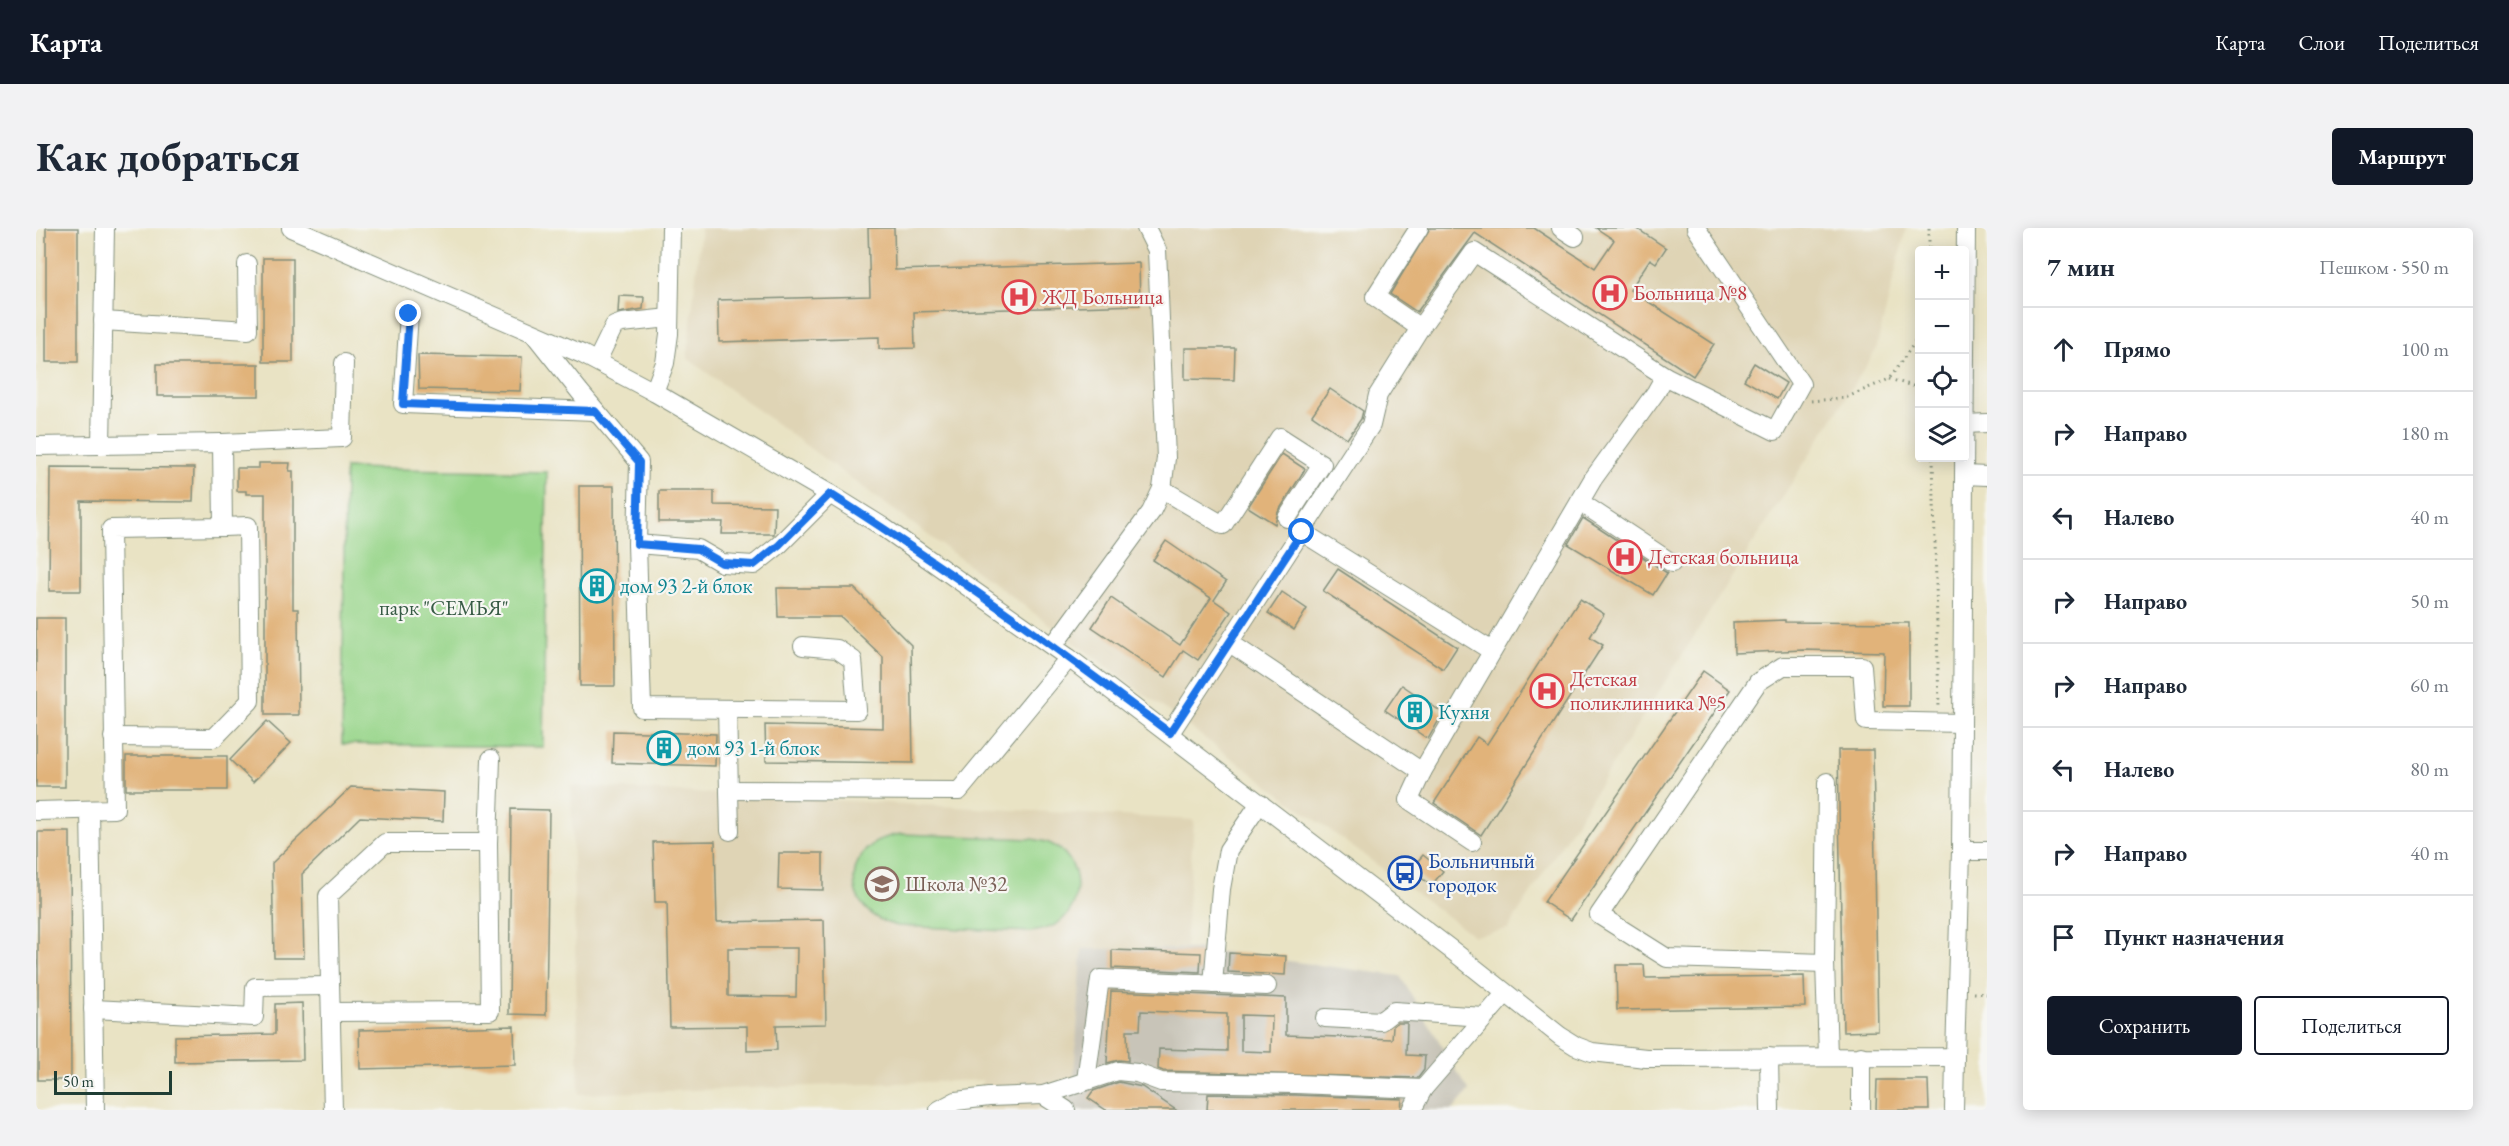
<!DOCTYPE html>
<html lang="ru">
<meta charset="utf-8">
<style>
body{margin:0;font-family:"EB Garamond",serif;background:#f2f2f3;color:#1f2937}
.controls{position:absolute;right:18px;top:18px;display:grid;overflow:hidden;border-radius:6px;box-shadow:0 3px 15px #0003}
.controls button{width:54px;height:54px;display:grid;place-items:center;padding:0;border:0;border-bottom:2px solid #e0e1e3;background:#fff;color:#1f2937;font:30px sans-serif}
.scale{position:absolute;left:18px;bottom:15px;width:118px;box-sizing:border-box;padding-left:6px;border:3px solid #1f3d34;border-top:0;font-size:16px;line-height:21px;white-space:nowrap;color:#1f3d34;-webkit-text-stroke:4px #f6f6f2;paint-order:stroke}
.stop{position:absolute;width:18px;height:18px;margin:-14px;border:4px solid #1a73e8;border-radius:50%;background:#fff}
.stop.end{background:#1a73e8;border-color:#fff;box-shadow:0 2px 6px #0008}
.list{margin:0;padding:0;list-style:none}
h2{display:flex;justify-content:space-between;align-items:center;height:78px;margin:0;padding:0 24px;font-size:26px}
h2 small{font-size:20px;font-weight:400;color:#747a83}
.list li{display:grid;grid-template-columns:39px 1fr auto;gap:18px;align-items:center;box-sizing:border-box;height:84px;padding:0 24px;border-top:2px solid #e0e1e3}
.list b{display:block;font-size:22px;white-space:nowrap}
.list em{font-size:20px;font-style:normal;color:#747a83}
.actions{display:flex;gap:12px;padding:18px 24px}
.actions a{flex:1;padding:14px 0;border:2px solid #111827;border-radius:6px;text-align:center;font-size:21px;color:#111827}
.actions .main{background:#111827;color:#fff}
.icon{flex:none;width:33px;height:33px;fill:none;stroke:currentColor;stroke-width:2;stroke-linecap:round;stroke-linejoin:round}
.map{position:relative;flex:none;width:1951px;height:882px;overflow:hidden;border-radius:6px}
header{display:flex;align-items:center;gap:36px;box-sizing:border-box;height:84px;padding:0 30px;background:#111827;color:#fff}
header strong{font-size:28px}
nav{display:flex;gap:33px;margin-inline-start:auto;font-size:21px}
.intro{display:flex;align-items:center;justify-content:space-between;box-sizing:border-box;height:144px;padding:0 36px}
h1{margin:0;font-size:42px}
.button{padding:15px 27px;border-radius:6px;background:#111827;color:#fff;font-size:21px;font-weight:700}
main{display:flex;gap:36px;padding:0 36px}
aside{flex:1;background:#fff;border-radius:6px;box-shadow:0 3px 15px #0003}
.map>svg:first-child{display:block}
.built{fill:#dfd4b5}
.industrial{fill:#c8c4b8}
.green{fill:#98d58a;stroke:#5c895f;stroke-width:1.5}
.building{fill:#e1b37a;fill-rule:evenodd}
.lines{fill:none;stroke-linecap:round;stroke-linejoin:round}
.minor-casing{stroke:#84907c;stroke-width:20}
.path{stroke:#84907c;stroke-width:3;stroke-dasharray:1.5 4.5;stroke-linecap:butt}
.minor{stroke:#fff;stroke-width:18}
.route{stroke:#1a73e8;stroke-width:8}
.labels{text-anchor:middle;stroke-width:4.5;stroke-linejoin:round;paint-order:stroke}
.health-label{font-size:21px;fill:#be3a42;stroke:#f6f6f2;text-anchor:start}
.culture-label{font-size:21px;fill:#0d838f;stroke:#f6f6f2;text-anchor:start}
.park-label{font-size:21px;fill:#375b45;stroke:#f6f6f2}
.transit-label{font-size:21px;fill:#164399;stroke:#f6f6f2;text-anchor:start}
.education-label{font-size:21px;fill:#785e54;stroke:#f6f6f2;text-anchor:start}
</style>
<header>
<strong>Карта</strong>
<nav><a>Карта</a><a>Слои</a><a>Поделиться</a></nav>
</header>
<div class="intro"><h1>Как добраться</h1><a class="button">Маршрут</a></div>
<main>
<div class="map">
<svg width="1951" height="882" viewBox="0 0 1951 882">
<rect width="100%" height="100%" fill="#f6f6f2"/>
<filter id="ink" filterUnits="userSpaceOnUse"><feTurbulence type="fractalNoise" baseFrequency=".0167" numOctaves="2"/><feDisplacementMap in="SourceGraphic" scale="12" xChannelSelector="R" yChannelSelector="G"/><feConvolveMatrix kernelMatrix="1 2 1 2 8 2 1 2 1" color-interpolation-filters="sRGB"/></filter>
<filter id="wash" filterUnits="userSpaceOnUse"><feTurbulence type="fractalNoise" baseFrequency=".008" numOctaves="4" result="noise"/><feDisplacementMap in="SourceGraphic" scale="24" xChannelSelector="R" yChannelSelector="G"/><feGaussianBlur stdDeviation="1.35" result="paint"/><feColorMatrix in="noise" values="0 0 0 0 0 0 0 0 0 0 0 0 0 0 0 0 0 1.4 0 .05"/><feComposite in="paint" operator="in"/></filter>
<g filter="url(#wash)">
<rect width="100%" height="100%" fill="#e9e3c4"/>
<g class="built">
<path d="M665,0H1870L1840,122L1472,701L1438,708L651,130Z"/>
<path d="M535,558L1158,592L1149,721H1046L1038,849L1031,875L1042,882H929L947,852L543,866Z"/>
</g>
<path class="industrial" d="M1046,721H1164L1364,748L1433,863L1417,882H1042L1031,875L1038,849Z"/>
<g class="green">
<path d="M309,240L511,244L507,519L306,516Z"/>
<path d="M865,606L997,611C1003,613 1010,613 1015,616C1044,629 1049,669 1028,690C1018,700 1006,702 994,704L862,698C802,686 804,613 865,606Z"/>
</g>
<g id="blocks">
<g class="building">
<rect x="10" y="0" width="32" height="134"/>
<path d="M832,0H858L859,42L1103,35L1104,77L878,84L879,120L843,121V109L683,114L682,72L834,68Z"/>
<path d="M1394,0H1498L1559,40L1578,12L1560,0H1600L1630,20L1620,35L1614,31L1594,62L1678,116L1657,148L1439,5L1381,84L1354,66Z"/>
<rect x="227" y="30" width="30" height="104"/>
<path d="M583,68L608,69L607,81L582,85Z"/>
<path d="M1149,120H1199L1198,152L1149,151Z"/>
<path d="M382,127L486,129L484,163L383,161Z"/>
<path d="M1718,135L1750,155L1741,171L1708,152Z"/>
<rect x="121" y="136" width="102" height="32"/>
<path d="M1294,161L1327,183L1325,191L1311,211L1276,187Z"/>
<path d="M1246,226L1269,241L1242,284L1239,296L1212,279Z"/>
<path d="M223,235H254L253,243H257V381H262L263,487H229V266H210V263H201V240H223Z"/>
<path d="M14,239L158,240L157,274L45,273V363H13Z"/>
<path d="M543,258H578L579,458H544Z"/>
<path d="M623,263H678V277L739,278L738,306H686L687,294H623Z"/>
<path d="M1547,290L1631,345L1617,367L1532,316Z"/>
<path d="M1130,313L1190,354L1178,372L1195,384L1162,432L1147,422L1130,449L1056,399L1075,370L1144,417L1175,370L1117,332Z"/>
<path d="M1302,341L1421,419L1407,441L1287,363Z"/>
<path d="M741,360H818L875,417L877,535L730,533L729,497L847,500V429L805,389H742Z"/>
<path d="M1246,364L1271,381L1258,402L1232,385Z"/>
<path d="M1544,371L1568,386L1554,409L1567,417L1445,607L1398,575L1441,509L1451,516Z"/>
<rect x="0" y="390" width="29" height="169"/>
<path d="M1749,392V394L1873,395V478H1847L1848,424L1767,422L1698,425L1697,394Z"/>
<path d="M1667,443L1694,462L1535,692L1508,674Z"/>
<path d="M1366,457L1407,485L1392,511L1349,482Z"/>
<path d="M231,493L255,515L217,554L194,532Z"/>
<path d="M577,503L680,506L679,538L576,535Z"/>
<path d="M1802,522H1837L1842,803L1807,804Z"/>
<rect x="90" y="528" width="101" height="34"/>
<path d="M315,559L408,564L407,593L324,589L266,646L268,730H238L236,635Z"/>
<path d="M475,581L513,582L510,787L473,786Z"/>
<path d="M2,604H34L35,852H2Z"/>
<path d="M679,613L681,694L788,692L790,796L740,797L741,822L711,823V798L634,799L631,674H619L617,614ZM692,720H761L760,769L692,768Z"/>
<path d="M743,625H787V662L742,661Z"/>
<path d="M1387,627L1407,643L1395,658L1375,641Z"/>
<path d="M1076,722L1165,725L1164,744L1076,740Z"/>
<path d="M1193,725L1250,728L1249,747L1192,744Z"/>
<path d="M1580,737H1608L1609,750L1768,748L1769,779L1581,782Z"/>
<path d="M1075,763L1250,770V807L1356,811L1357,798L1361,795H1371L1370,827L1389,828L1388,842L1382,850L1127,843L1122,841L1123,821L1191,823V786L1105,783L1104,802H1091L1092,833L1083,832L1071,835ZM1205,787L1236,788L1235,824L1205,823Z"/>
<path d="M266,775L267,832L139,834V808L239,806V776Z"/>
<path d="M478,798L479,837L324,841L323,802Z"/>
<path d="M1841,852H1892L1893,882H1840Z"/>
<path d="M1083,854L1106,859L1140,882H1070L1052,870L1057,863Z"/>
<path d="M1172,866L1260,867L1366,871L1365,882H1171Z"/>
</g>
</g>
</g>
<g filter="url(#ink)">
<use href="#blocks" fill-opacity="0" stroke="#84907c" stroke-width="1.5"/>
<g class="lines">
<defs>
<g id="minor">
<path d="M255,0L546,126L618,164L794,266L847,299L1033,430L1417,723L1524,808L1540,818L1556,824L1610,830L1919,829L1925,623L1930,0"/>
<path d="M1525,0L1539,9"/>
<path d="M373,86L367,176L559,183"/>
<path d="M67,93L212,102L211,36"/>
<path d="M1384,100L1438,24L1629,148"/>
<path d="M498,106L544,164L603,234L601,316L606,480L821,482L817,432L801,421L767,418"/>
<path d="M561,133L578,98L586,95L633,90"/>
<path d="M618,164L629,135L633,106L635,0"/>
<path d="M1929,196L1951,195"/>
<path d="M186,215L306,210L308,135"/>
<path d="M65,217L69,0"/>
<path d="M0,218L186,215L187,299L75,301L79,581L0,583"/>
<path d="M1928,247L1951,248"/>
<path d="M1126,261L1187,297L1244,209L1286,236L1251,290"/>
<path d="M1544,274L1636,335"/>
<path d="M1266,304L1456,423"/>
<path d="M601,316L662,321L686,335L718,337L743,317L794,266"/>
<path d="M1194,415L1386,544"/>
<path d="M1017,418L1115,284L1126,261L1130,230L1121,22L1110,0"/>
<path d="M691,481L694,603"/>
<path d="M1134,505L1335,197L1342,167L1384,100L1339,69L1383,0"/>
<path d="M77,509L178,510L214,473L212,298L187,299"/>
<path d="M1791,554L1789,735L1792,828"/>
<path d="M693,562L923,563L1033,430"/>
<path d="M54,582L59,882"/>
<path d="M1436,614L1373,572L1386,544L1557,251L1620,164L1629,148L1739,203L1765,156L1660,0"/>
<path d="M452,615L455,531"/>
<path d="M1925,623H1951"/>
<path d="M1789,735L1631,730L1563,687L1722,454L1747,438H1826L1830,493L1926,495"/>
<path d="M1177,756L1185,661L1192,622L1224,575"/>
<path d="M57,781L218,789L219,759L294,758"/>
<path d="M295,784L454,783L452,615H349L292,668L297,882"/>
<path d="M1289,790L1345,793L1358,783L1448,789"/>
<path d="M1733,829L1734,882"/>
<path d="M1050,852L1064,751L1231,758"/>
<path d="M1007,867L1030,882"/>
<path d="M903,882L920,873L953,869L1007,867L1082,843L1101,845L1125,854L1260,856L1387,861L1469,766"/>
<path d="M1376,882L1387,861"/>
<path d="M1825,882V828"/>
<path d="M1918,882L1919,829"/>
</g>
</defs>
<use href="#minor" class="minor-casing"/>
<g class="path">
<path d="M1893,0V22"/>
<path d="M1853,151L1884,160"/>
<path d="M1775,173L1809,170L1853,151L1884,107"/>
<path d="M1897,230L1903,480"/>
<path d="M1938,765L1951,766"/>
</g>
<use href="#minor" class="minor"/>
</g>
</g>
<g class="lines" filter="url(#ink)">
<path class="route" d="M373,86L367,176L559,183L603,234L601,316L662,321L686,335L718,337L743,317L794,266C911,340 1023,422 1134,505L1266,304"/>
</g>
<defs>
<symbol id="hospital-ring" viewBox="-11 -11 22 22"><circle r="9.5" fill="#f6f6f2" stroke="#e0444e" stroke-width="1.5"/><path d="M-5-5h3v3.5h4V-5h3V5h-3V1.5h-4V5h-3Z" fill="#e0444e"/></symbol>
<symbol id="building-ring" viewBox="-11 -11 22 22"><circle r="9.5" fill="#f6f6f2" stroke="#0f9aa8" stroke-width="1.5"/><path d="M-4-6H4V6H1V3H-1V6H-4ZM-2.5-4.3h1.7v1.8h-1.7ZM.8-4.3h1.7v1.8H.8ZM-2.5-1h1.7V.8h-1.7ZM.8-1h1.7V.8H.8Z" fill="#0f9aa8"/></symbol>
<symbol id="bus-ring" viewBox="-11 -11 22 22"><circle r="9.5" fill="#f6f6f2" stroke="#1a4fb4" stroke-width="1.5"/><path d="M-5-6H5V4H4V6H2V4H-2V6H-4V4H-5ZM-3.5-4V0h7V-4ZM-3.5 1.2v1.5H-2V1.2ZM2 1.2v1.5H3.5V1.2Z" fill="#1a4fb4"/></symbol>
<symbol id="school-ring" viewBox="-11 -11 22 22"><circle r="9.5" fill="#f6f6f2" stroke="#8d6e63" stroke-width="1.5"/><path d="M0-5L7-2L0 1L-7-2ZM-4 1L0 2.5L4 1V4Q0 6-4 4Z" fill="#8d6e63"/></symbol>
</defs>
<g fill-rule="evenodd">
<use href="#hospital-ring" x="1555" y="46" width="38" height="38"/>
<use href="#hospital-ring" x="964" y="50" width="38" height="38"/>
<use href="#hospital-ring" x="1570" y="310" width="38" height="38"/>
<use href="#building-ring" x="542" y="339" width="38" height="38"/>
<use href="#hospital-ring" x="1492" y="444" width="38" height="38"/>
<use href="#building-ring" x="1360" y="465" width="38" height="38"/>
<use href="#building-ring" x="609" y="501" width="38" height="38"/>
<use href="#bus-ring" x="1350" y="626" width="38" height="38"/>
<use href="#school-ring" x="827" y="637" width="38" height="38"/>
</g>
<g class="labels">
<g class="health-label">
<text x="1597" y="72">Больница №8</text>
<text x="1006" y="76">ЖД Больница</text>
<text x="1612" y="336">Детская больница</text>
<text x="1534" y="458">Детская<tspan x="1534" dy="24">поликлинника №5</tspan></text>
</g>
<g class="culture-label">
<text x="584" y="365">дом 93 2-й блок</text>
<text x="1402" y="491">Кухня</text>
<text x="651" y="527">дом 93 1-й блок</text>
</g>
<g class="park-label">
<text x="408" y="387">парк "СЕМЬЯ"</text>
</g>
<g class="transit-label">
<text x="1392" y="640">Больничный<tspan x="1392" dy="24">городок</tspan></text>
</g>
<g class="education-label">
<text x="869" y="663">Школа №32</text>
</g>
</g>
</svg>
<div class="controls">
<button>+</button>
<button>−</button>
<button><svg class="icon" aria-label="locate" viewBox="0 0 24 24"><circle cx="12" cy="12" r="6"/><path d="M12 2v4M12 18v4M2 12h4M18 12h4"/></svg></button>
<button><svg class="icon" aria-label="layers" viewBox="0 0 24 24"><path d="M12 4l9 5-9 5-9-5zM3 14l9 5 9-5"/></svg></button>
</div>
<div class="scale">50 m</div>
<div class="stop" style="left:1266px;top:304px"></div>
<div class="stop end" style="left:373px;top:86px"></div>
</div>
<aside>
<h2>7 мин<small>Пешком · 550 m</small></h2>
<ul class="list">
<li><svg class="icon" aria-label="ahead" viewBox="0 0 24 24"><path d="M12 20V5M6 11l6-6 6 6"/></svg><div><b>Прямо</b></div><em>100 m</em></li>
<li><svg class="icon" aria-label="right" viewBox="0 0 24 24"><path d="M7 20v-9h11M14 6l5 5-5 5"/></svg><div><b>Направо</b></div><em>180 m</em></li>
<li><svg class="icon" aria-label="left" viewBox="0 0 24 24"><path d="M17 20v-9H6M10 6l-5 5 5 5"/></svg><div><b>Налево</b></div><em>40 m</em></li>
<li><svg class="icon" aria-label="right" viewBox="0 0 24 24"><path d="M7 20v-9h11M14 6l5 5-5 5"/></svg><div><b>Направо</b></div><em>50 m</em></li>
<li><svg class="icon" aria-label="right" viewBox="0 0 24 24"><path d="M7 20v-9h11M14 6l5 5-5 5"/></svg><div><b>Направо</b></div><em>60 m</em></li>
<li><svg class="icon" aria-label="left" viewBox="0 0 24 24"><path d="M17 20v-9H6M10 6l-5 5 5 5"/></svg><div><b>Налево</b></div><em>80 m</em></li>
<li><svg class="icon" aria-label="right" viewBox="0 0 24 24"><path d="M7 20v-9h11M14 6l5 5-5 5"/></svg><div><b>Направо</b></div><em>40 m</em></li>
<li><svg class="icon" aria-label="arrive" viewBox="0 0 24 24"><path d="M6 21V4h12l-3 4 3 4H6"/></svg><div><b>Пункт назначения</b></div></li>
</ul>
<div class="actions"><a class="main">Сохранить</a><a>Поделиться</a></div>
</aside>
</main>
